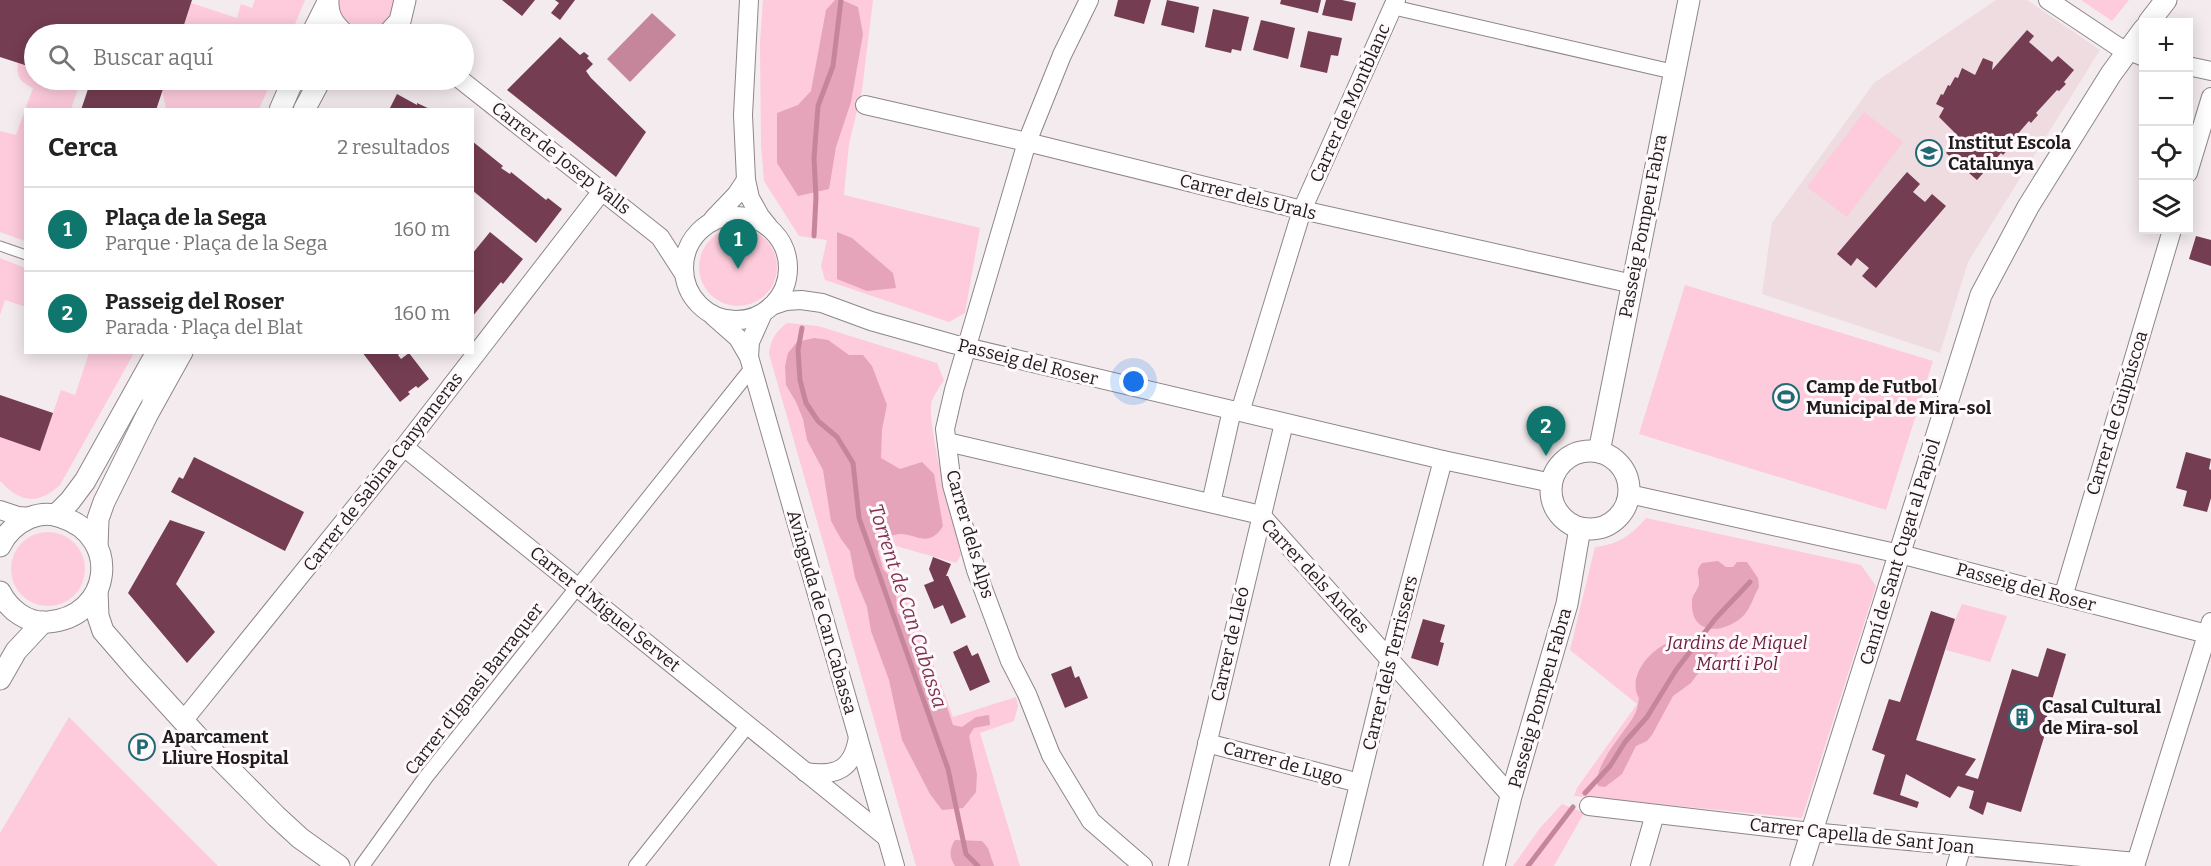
<!DOCTYPE html>
<html lang="es">
<meta charset="utf-8">
<style>
body{margin:0;font-family:Bitter,serif;background:#f2f2f2;color:#222}
.controls{position:absolute;right:18px;top:18px;display:grid;overflow:hidden;border-radius:0px;box-shadow:0 3px 15px #0003}
.controls button{width:54px;height:54px;display:grid;place-items:center;padding:0;border:0;border-bottom:2px solid #e0e0e0;background:#fff;color:#222;font:30px sans-serif}
.you{position:absolute;left:1134px;top:382px;width:21px;height:21px;margin:-15px;border:4px solid #fff;border-radius:50%;background:#1a73e8;box-shadow:0 0 0 9px #1a73e833}
.badge{display:grid;place-items:center;width:39px;height:39px;border-radius:50%;background:#0f766e;color:#fff;font-size:20px;font-weight:700}
.pin{position:absolute;translate:-50% -50px;filter:drop-shadow(0 2px 3px #0008)}
.pin::after{content:'';position:absolute;top:32px;width:21px;height:18px;background:inherit;clip-path:polygon(0 0,100% 0,50% 100%)}
.list{margin:0;padding:0;list-style:none}
h2{display:flex;justify-content:space-between;align-items:center;height:78px;margin:0;padding:0 24px;font-size:26px}
h2 small{font-size:20px;font-weight:400;color:#767676}
.list li{display:grid;grid-template-columns:39px 1fr auto;gap:18px;align-items:center;box-sizing:border-box;height:84px;padding:0 24px;border-top:2px solid #e0e0e0}
.list b{display:block;font-size:22px;white-space:nowrap}
.list p{margin:0;font-size:20px;white-space:nowrap;color:#767676}
.list em{font-size:20px;font-style:normal;color:#767676}
.icon{flex:none;width:33px;height:33px;fill:none;stroke:currentColor;stroke-width:2;stroke-linecap:round;stroke-linejoin:round}
.map{position:relative;flex:none;width:2211px;height:866px;overflow:hidden}
.search{position:absolute;background:#fff;box-shadow:0 3px 15px #0003;left:24px;top:24px;width:450px;height:66px;display:flex;align-items:center;gap:15px;box-sizing:border-box;padding:0 21px;border-radius:33px;color:#767676;font-size:22px}
.panel{position:absolute;background:#fff;box-shadow:0 3px 15px #0003;left:24px;top:108px;width:450px;height:246px;border-radius:0px}
.map>svg:first-child{display:block}
.built{fill:#eedce1}
.green{fill:#fdcbdb}
.forest{fill:#e5a4ba}
.water{fill:#c5869c}
.lines{fill:none;stroke-linecap:round;stroke-linejoin:round}
.stream{stroke:#c5869c;stroke-width:5}
.building{fill:#753d52}
.service-casing{stroke:#8e8688;stroke-width:11}
.pedestrian-casing{stroke:#8e8688;stroke-width:16}
.minor-casing{stroke:#8e8688;stroke-width:20}
.tertiary-casing{stroke:#8e8688;stroke-width:23}
.service{stroke:#fff;stroke-width:9}
.pedestrian{stroke:#fff;stroke-width:14}
.minor{stroke:#fff;stroke-width:18}
.tertiary{stroke:#fff;stroke-width:21}
.labels{text-anchor:middle;stroke-width:6;stroke-linejoin:round;paint-order:stroke}
.street-label{font-size:18px;fill:#1f1c1d;stroke:#fff9fb}
.poi-label{font-size:18px;font-weight:bold;fill:#1f1c1d;stroke:#fff9fb;text-anchor:start}
.park-label{font-size:18px;font-style:italic;fill:#691d3f;stroke:#fff9fb}
.water-label{font-size:20px;font-style:italic;fill:#803353;stroke:#fff9fb}
</style>
<div class="map">
<svg width="2211" height="866" viewBox="0 0 2211 866">
<rect width="100%" height="100%" fill="#f4ebee"/>
<path class="built" d="M1996,0H2027L2100,50L1968,262L1940,353L1762,294L1772,223L1874,83Z"/>
<g class="green">
<path d="M255,0H305L291,34H181L191,3L237,18L241,4L252,8Z"/>
<path d="M336,0H397C396,26 362,47 343,22C339,17 338,7 336,0Z"/>
<path d="M763,0H873L862,90L849,144L844,195L980,228L965,313L949,322L825,280L821,266L827,240L799,236L764,181L761,146L760,43Z"/>
<path d="M2081,0H2129L2112,21Z"/>
<path d="M18,62L34,68V80H70L80,83L71,109L26,110L25,241L0,232V131L16,135L33,88C20,82 16,77 18,62Z"/>
<path d="M166,80H272L259,109H166L162,90Z"/>
<path d="M1864,112L1903,142L1847,217L1807,187Z"/>
<circle cx="738" cy="267" r="39"/>
<path d="M0,258L25,268L26,307L5,300L0,315Z"/>
<path d="M1685,285L1933,361L1886,510L1639,434Z"/>
<path d="M787,323L818,326L937,363L944,380C940,386 935,394 932,400C925,423 955,527 961,555L956,563L889,544L953,717L1016,697L1018,706L1014,721L980,733L1020,866H916L769,354C770,340 776,331 787,323Z"/>
<path d="M89,353H134L60,485C37,506 20,502 0,481V437L40,450L61,390L75,395Z"/>
<path d="M1646,518L1861,565L1876,586L1802,818L1574,796L1577,788L1637,704L1570,650L1595,547C1617,545 1632,535 1646,518Z"/>
<circle cx="48" cy="569" r="37"/>
<path d="M1962,604L2007,616L1990,662L1946,650L1953,625Z"/>
<path d="M69,717L218,866H0V833Z"/>
<path d="M1562,804L1584,813L1554,866H1513L1540,828Z"/>
</g>
<g class="forest">
<path d="M835,0H842L858,7L863,34L851,102L836,147L829,189L798,196L777,163V113L798,105L811,91L826,10Z"/>
<path d="M837,232L852,238L893,273L896,288L867,291L837,279Z"/>
<path d="M814,338L828,340L849,355H863L872,366L887,405L882,429L881,458L900,469L922,462L934,474L943,526C923,559 905,513 877,548L883,569L892,579L896,593L897,612L909,624L913,647L928,675L934,697L947,707L953,725L962,727L976,717L989,715L990,725L974,728L969,736L977,774L976,792L963,808L942,810L930,794L902,740L889,680L871,631L867,607L855,578L850,551L841,539L831,521L823,470L807,440L803,419L796,402L786,385L785,366L788,353L797,342Z"/>
<path d="M1718,561L1726,567H1733L1737,562H1747L1758,578L1759,587C1753,597 1750,611 1741,618C1720,635 1690,634 1692,601C1692,595 1698,590 1699,584C1700,574 1694,573 1702,563Z"/>
<path d="M1673,641C1682,641 1685,644 1693,647C1702,650 1710,647 1718,652L1714,661L1702,668L1691,683L1673,696L1652,735L1647,741L1636,746L1622,774L1605,787L1598,786C1592,767 1624,733 1634,716C1637,711 1638,704 1639,698C1626,676 1652,647 1673,641Z"/>
<path d="M955,840L982,841L988,848L994,866H955C949,856 949,850 955,840Z"/>
</g>
<path class="water" d="M652,13L676,35L630,82L607,59Z"/>
<g class="lines">
<g class="stream">
<path d="M814,236L816,197L814,158L818,106L833,66L841,0"/>
<path d="M802,328L798,350L800,380L806,403L818,421L837,437L853,463L859,518L948,769L966,854L978,866"/>
<path d="M1585,793L1610,766L1625,742L1647,717L1676,670L1715,619L1750,582"/>
<path d="M1528,866L1573,807"/>
</g>
</g>
<g class="building">
<path d="M0,0H192L181,34H34V68L0,57Z"/>
<path d="M502,0H535L522,16Z"/>
<path d="M555,0H575L560,20L551,13L559,3Z"/>
<path d="M1118,0H1151L1144,24L1114,16Z"/>
<path d="M1167,0L1199,7L1194,33L1161,25Z"/>
<path d="M1281,0H1321L1318,13L1280,4Z"/>
<path d="M1326,0H1342L1356,3L1352,21L1322,15Z"/>
<path d="M1213,9L1249,17L1241,51L1232,49L1231,53L1205,47Z"/>
<path d="M1261,20L1295,28L1288,59L1253,50Z"/>
<path d="M2027,30L2034,36L2029,42L2052,62L2058,56L2074,70L2064,82L2066,84L2059,91L2057,90L2036,113L2038,115L2031,123L2029,121L2008,145L2010,147L2003,155L2001,153L1977,180L1946,153L1960,138L1939,117L1944,108L1936,104L1941,94L1943,95L1948,85L1950,86L1955,77L1958,78L1962,68L1975,75L1983,58L1993,62L1992,70Z"/>
<path d="M1308,31L1342,38L1338,56L1331,55L1327,73L1300,67Z"/>
<path d="M560,37L580,55L584,52L589,56L587,58L593,64L586,71L591,78L646,132L616,177L507,90Z"/>
<path d="M71,80H166L156,110H81L89,86Z"/>
<path d="M397,94L417,105V103L432,110H389Z"/>
<path d="M472,141L503,166L501,168L510,174L511,172L546,200L548,198L562,209L536,243L472,190Z"/>
<path d="M1907,172L1920,184L1913,192L1925,202L1932,194L1946,206L1876,288L1862,276L1869,268L1857,258L1851,266L1837,254Z"/>
<path d="M490,232L523,259L503,284L501,282L472,317V254Z"/>
<path d="M2196,236L2211,240V266L2189,259Z"/>
<path d="M362,352H401L398,355L401,359L409,353L429,379L418,388L416,386L408,392L410,394L400,402Z"/>
<path d="M0,395L53,413L40,451L0,437Z"/>
<path d="M2186,452L2211,459L2209,469L2211,470V498L2207,512L2183,506L2187,491L2176,488Z"/>
<path d="M194,457L304,512L285,551L171,492L179,477L183,479Z"/>
<path d="M170,520L205,532L176,584L215,632L187,663L128,593Z"/>
<path d="M933,557L951,564L946,576H948L966,617L951,624L943,605L934,609L924,585L934,581L929,569Z"/>
<path d="M1931,611L1955,619L1916,740L1976,759L1965,775L1978,779L2012,669L2038,677L2047,648L2066,654L2042,733L2045,734L2021,812L1987,802L1983,815L1969,808L1974,791L1958,786L1950,798L1906,774L1900,795L1919,802L1917,808L1873,794L1885,755L1872,750L1889,699L1900,702Z"/>
<path d="M1423,619L1445,625L1440,642L1444,643L1438,666L1411,658Z"/>
<path d="M967,645L972,656L978,653L990,682L970,691L953,652Z"/>
<path d="M1071,666L1075,678L1079,676L1088,698L1065,708L1051,674Z"/>
</g>
<g class="lines">
<defs>
<g id="service">
<path d="M0,246L26,255"/>
<path d="M147,401L148,390L170,352"/>
</g>
<g id="pedestrian">
<path d="M1392,7L1674,72"/>
<path d="M362,866L426,777L752,368"/>
<path d="M636,866L748,725"/>
</g>
<g id="minor">
<path d="M749,0L743,115L746,180L750,198L760,216L768,226"/>
<path d="M1089,0L1062,55L1027,142L954,390L945,429L952,485L976,570L1010,661L1027,694L1051,755L1091,821L1143,866"/>
<path d="M2048,0L2117,46L2144,57"/>
<path d="M2188,66L2211,71"/>
<path d="M461,80L660,237L684,274"/>
<path d="M865,105L1027,142L1302,210L1633,284"/>
<path d="M2188,173L2211,97"/>
<circle cx="736" cy="268" r="52"/>
<path d="M713,219L736,195L746,180"/>
<path d="M771,306L786,301L801,300L822,303L871,321L953,344L1443,460L1552,483"/>
<path d="M713,316L738,338L749,357L895,866"/>
<path d="M749,357L750,342L763,313"/>
<path d="M1240,412L1302,210L1396,0"/>
<path d="M947,442L1261,515L1511,796"/>
<path d="M404,447L886,837"/>
<path d="M1629,494L1900,554L2211,635"/>
<path d="M1211,503L1232,410"/>
<path d="M0,510L18,516L32,517"/>
<path d="M2063,597L2172,230"/>
<path d="M183,721L404,447L602,191"/>
<path d="M1207,743L1359,783"/>
<path d="M805,772C837,777 853,769 858,737"/>
<path d="M1589,806L1811,832L2136,862"/>
<path d="M1178,866L1284,423"/>
<path d="M1339,866L1390,658L1443,460"/>
<path d="M1640,866L1655,814"/>
<path d="M1956,866L1962,846"/>
<path d="M2135,866L2211,622"/>
</g>
<g id="tertiary">
<path d="M328,0C327,15 333,24 344,34"/>
<path d="M2149,22L2166,0"/>
<path d="M312,34L327,4"/>
<path d="M388,34L400,21L405,0"/>
<path d="M280,110L293,80"/>
<path d="M304,110L320,80"/>
<circle cx="1590" cy="490" r="39"/>
<path d="M1599,452L1689,0"/>
<path d="M56,515L70,501L85,481L157,352"/>
<path d="M0,546C6,533 16,524 29,518C39,514 51,513 61,517C122,536 112,617 48,622C28,624 9,610 0,592"/>
<path d="M97,546L98,519L104,502L147,415L182,352"/>
<path d="M97,591L98,616L103,631L135,668L197,736L276,816L300,838L339,866"/>
<path d="M0,679L16,651L43,622"/>
<path d="M1494,866L1511,796L1567,604L1580,528"/>
<path d="M1801,866L1981,295L2028,207L2111,74L2144,29"/>
</g>
</defs>
<use href="#service" class="service-casing"/>
<use href="#pedestrian" class="pedestrian-casing"/>
<use href="#minor" class="minor-casing"/>
<use href="#tertiary" class="tertiary-casing"/>
<use href="#service" class="service"/>
<use href="#pedestrian" class="pedestrian"/>
<use href="#minor" class="minor"/>
<use href="#tertiary" class="tertiary"/>
</g>
<defs>
<symbol id="school-ring" viewBox="-11 -11 22 22"><circle r="9.5" fill="#fff9fb" stroke="#206a74" stroke-width="1.5"/><path d="M0-5L7-2L0 1L-7-2ZM-4 1L0 2.5L4 1V4Q0 6-4 4Z" fill="#206a74"/></symbol>
<symbol id="stadium-ring" viewBox="-11 -11 22 22"><circle r="9.5" fill="#fff9fb" stroke="#206a74" stroke-width="1.5"/><path d="M0-5a6.5 5 0 1 0 0 10a6.5 5 0 1 0 0-10ZM-3.5-1.8h7v3.6h-7Z" fill="#206a74"/></symbol>
<symbol id="building-ring" viewBox="-11 -11 22 22"><circle r="9.5" fill="#fff9fb" stroke="#206a74" stroke-width="1.5"/><path d="M-4-6H4V6H1V3H-1V6H-4ZM-2.5-4.3h1.7v1.8h-1.7ZM.8-4.3h1.7v1.8H.8ZM-2.5-1h1.7V.8h-1.7ZM.8-1h1.7V.8H.8Z" fill="#206a74"/></symbol>
<symbol id="parking-ring" viewBox="-11 -11 22 22"><circle r="9.5" fill="#fff9fb" stroke="#206a74" stroke-width="1.5"/><path d="M-3.5-5.5H1a3.5 3.5 0 0 1 0 7H-1V5.5H-3.5ZM-1-3.4V-.6H.8a1.4 1.4 0 0 0 0-2.8Z" fill="#206a74"/></symbol>
</defs>
<g fill-rule="evenodd">
<use href="#school-ring" x="1914" y="138" width="30" height="30"/>
<use href="#stadium-ring" x="1771" y="382" width="30" height="30"/>
<use href="#building-ring" x="2007" y="702" width="30" height="30"/>
<use href="#parking-ring" x="127" y="732" width="30" height="30"/>
</g>
<g class="labels">
<g class="street-label">
<text transform="translate(1350 103) rotate(-66)" y="6">Carrer de Montblanc</text>
<text transform="translate(561 158) rotate(38)" y="6">Carrer de Josep Valls</text>
<text transform="translate(1248 197) rotate(14)" y="6">Carrer dels Urals</text>
<text transform="translate(1643 226) rotate(-79)" y="6">Passeig Pompeu Fabra</text>
<text transform="translate(1028 362) rotate(14)" y="6">Passeig del Roser</text>
<text transform="translate(2117 413) rotate(-73)" y="6">Carrer de Guipúscoa</text>
<text transform="translate(383 472) rotate(-52)" y="6">Carrer de Sabina Canyameras</text>
<text transform="translate(970 534) rotate(74)" y="6">Carrer dels Alps</text>
<text transform="translate(1900 552) rotate(-73)" y="6">Camí de Sant Cugat al Papiol</text>
<text transform="translate(1315 576) rotate(47)" y="6">Carrer dels Andes</text>
<text transform="translate(2026 587) rotate(15)" y="6">Passeig del Roser</text>
<text transform="translate(605 609) rotate(39)" y="6">Carrer d'Miguel Servet</text>
<text transform="translate(822 612) rotate(74)" y="6">Avinguda de Can Cabassa</text>
<text transform="translate(1230 644) rotate(-77)" y="6">Carrer de Lleó</text>
<text transform="translate(1390 663) rotate(-76)" y="6">Carrer dels Terrissers</text>
<text transform="translate(474 689) rotate(-52)" y="6">Carrer d'Ignasi Barraquer</text>
<text transform="translate(1540 698) rotate(-74)" y="6">Passeig Pompeu Fabra</text>
<text transform="translate(1283 763) rotate(15)" y="6">Carrer de Lugo</text>
<text transform="translate(1862 836) rotate(6)" y="6">Carrer Capella de Sant Joan</text>
</g>
<g class="poi-label">
<text x="1948" y="149">Institut Escola<tspan x="1948" dy="21">Catalunya</tspan></text>
<text x="1806" y="393">Camp de Futbol<tspan x="1806" dy="21">Municipal de Mira-sol</tspan></text>
<text x="2042" y="713">Casal Cultural<tspan x="2042" dy="21">de Mira-sol</tspan></text>
<text x="162" y="743">Aparcament<tspan x="162" dy="21">Lliure Hospital</tspan></text>
</g>
<g class="park-label">
<text x="1737" y="649">Jardins de Miquel<tspan x="1737" dy="21">Martí i Pol</tspan></text>
</g>
<g class="water-label">
<text transform="translate(908 606) rotate(72)" y="7">Torrent de Can Cabassa</text>
</g>
</g>
</svg>
<div class="controls">
<button>+</button>
<button>−</button>
<button><svg class="icon" aria-label="locate" viewBox="0 0 24 24"><circle cx="12" cy="12" r="6"/><path d="M12 2v4M12 18v4M2 12h4M18 12h4"/></svg></button>
<button><svg class="icon" aria-label="layers" viewBox="0 0 24 24"><path d="M12 4l9 5-9 5-9-5zM3 14l9 5 9-5"/></svg></button>
</div>
<div class="you"></div>
<div class="pin badge" style="left:738px;top:269px">1</div>
<div class="pin badge" style="left:1546px;top:456px">2</div>
<div class="search"><svg class="icon" aria-label="search" viewBox="0 0 24 24"><circle cx="10" cy="10" r="6"/><path d="M15 15l6 6"/></svg>Buscar aquí</div>
<section class="panel">
<h2>Cerca<small>2 resultados</small></h2>
<ul class="list">
<li><span class="badge">1</span><div><b>Plaça de la Sega</b><p>Parque · Plaça de la Sega</p></div><em>160 m</em></li>
<li><span class="badge">2</span><div><b>Passeig del Roser</b><p>Parada · Plaça del Blat</p></div><em>160 m</em></li>
</ul>
</section>
</div>
